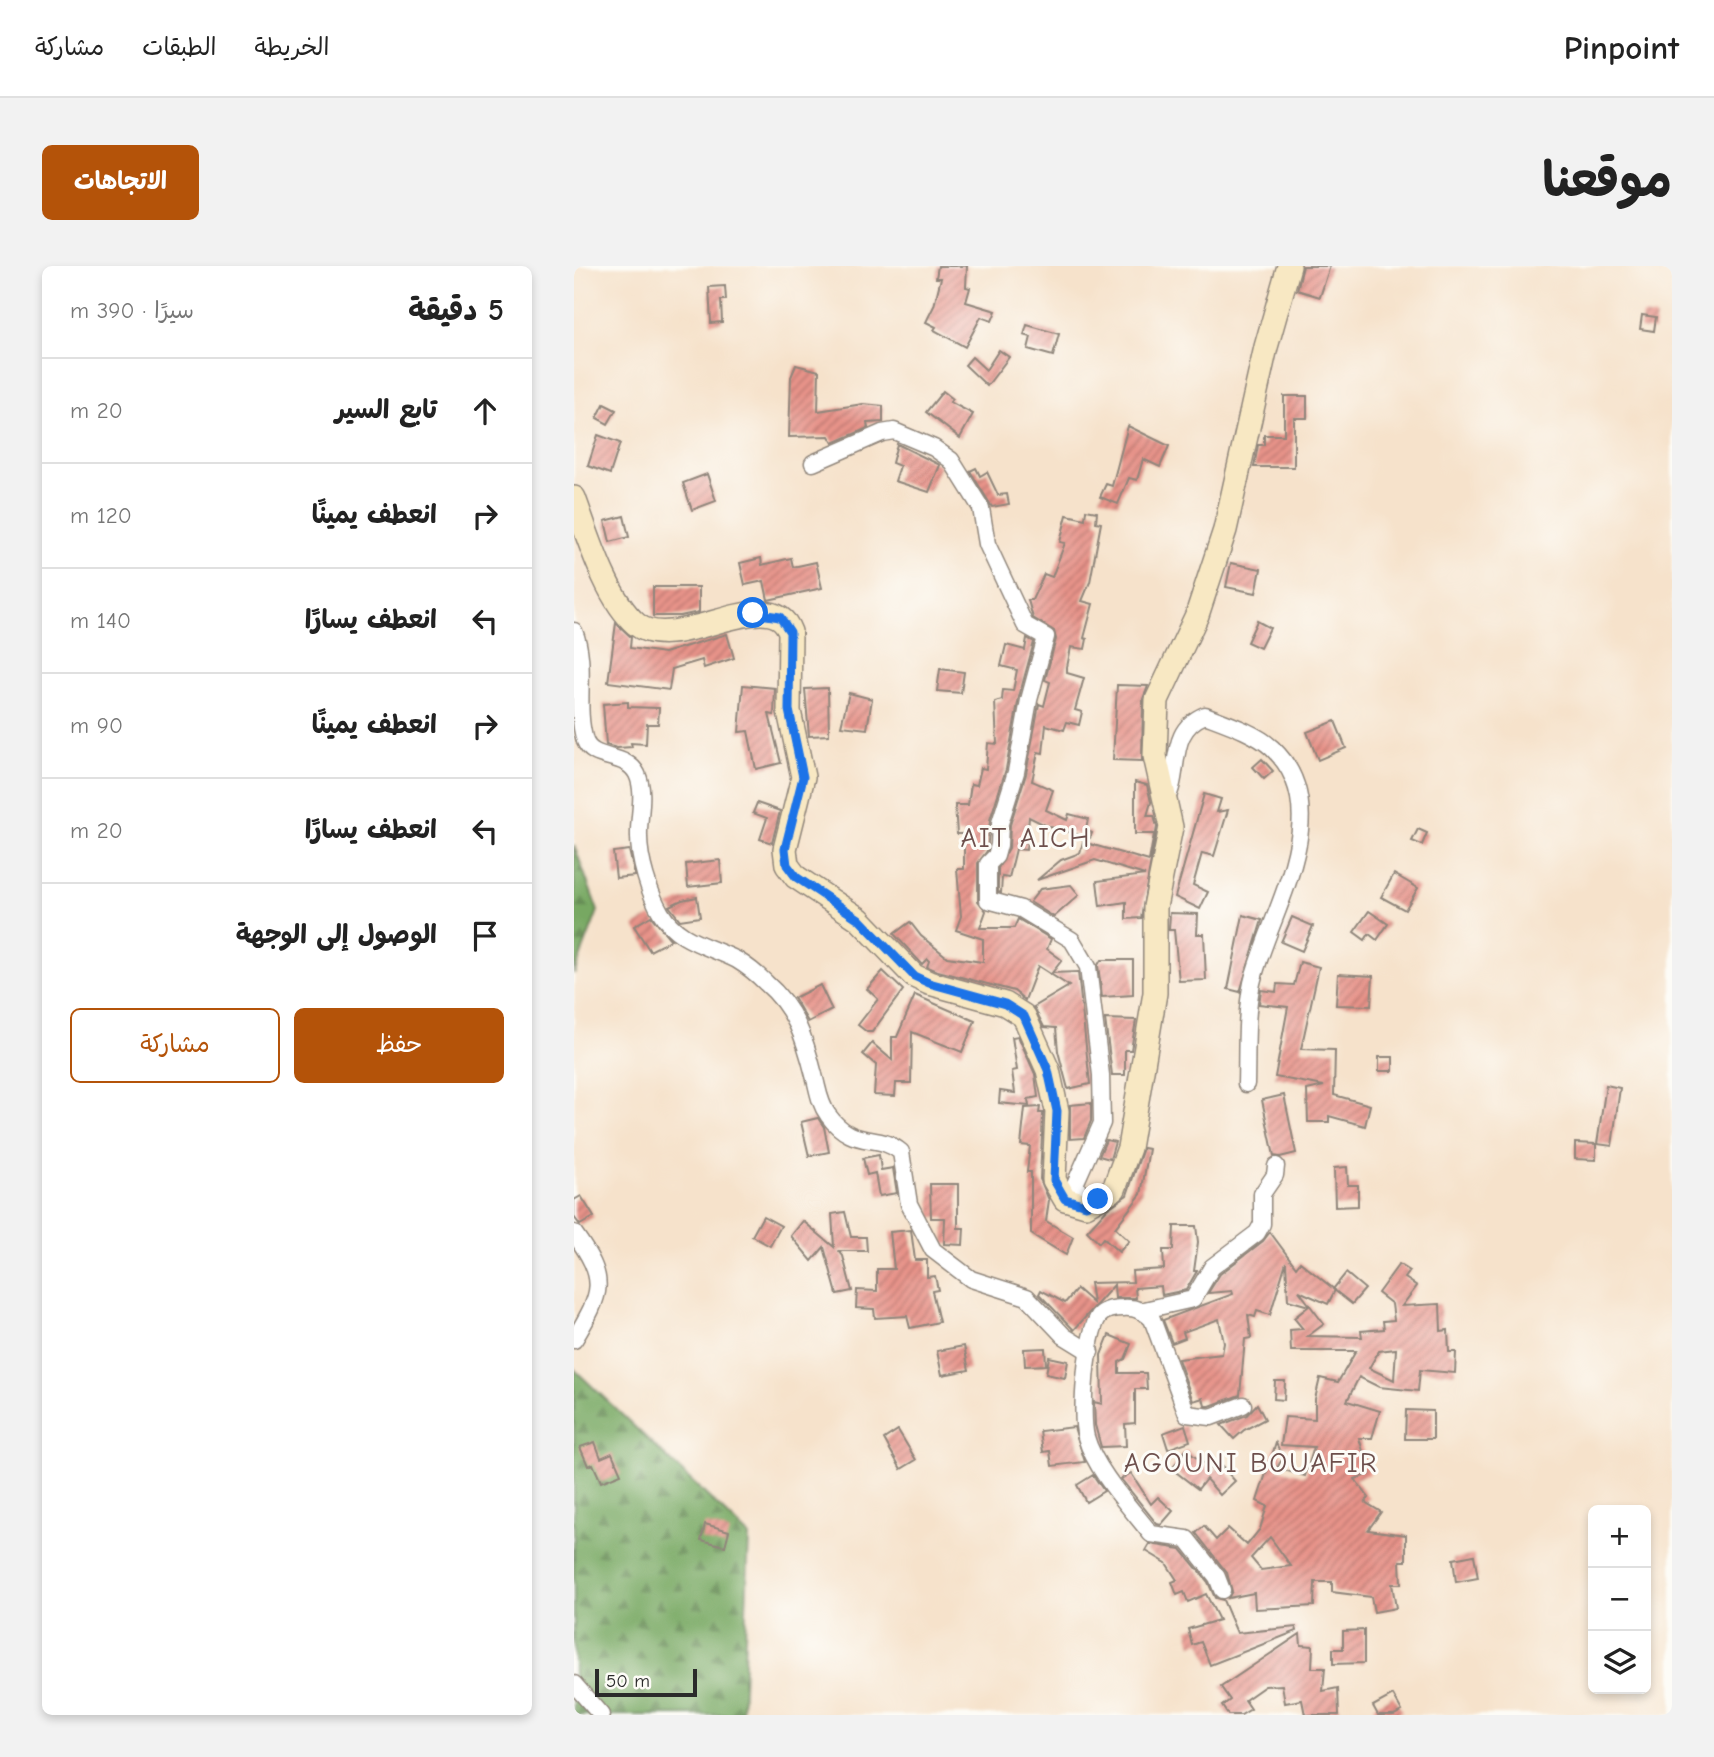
<!DOCTYPE html>
<html lang="ar">
<meta charset="utf-8">
<style>
body{margin:0;font-family:"Comic Neue","Playpen Sans Arabic",sans-serif;background:#f2f2f2;color:#222;direction:rtl}
.controls{position:absolute;right:21px;bottom:21px;display:grid;overflow:hidden;border-radius:10px;box-shadow:0 4px 10px #0003}
.controls button{width:63px;height:63px;display:grid;place-items:center;padding:0;border:0;border-bottom:2px solid #e0e0e0;background:#fff;color:#222;font:35px sans-serif}
.scale{position:absolute;left:21px;bottom:18px;width:102px;box-sizing:border-box;padding-left:7px;border:4px solid #2b2b2b;border-top:0;font-size:19px;line-height:24px;white-space:nowrap;color:#2b2b2b;-webkit-text-stroke:5px #fdfcf7;paint-order:stroke}
.stop{position:absolute;width:21px;height:21px;margin:-16px;border:5px solid #1a73e8;border-radius:50%;background:#fff}
.stop.end{background:#1a73e8;border-color:#fff;box-shadow:0 2px 7px #0008}
.list{margin:0;padding:0;list-style:none}
h2{display:flex;justify-content:space-between;align-items:center;height:91px;margin:0;padding:0 28px;font-size:30px}
h2 small{font-size:23px;font-weight:400;color:#767676}
.list li{display:grid;grid-template-columns:46px 1fr auto;gap:21px;align-items:center;box-sizing:border-box;height:105px;padding:0 28px;border-top:2px solid #e0e0e0}
.list b{display:block;font-size:26px;white-space:nowrap}
.list em{font-size:23px;font-style:normal;color:#767676}
.actions{display:flex;gap:14px;padding:21px 28px}
.actions a{flex:1;padding:16px 0;border:2px solid #b45309;border-radius:10px;text-align:center;font-size:24px;color:#b45309}
.actions .main{background:#b45309;color:#fff}
.icon{flex:none;width:38px;height:38px;fill:none;stroke:currentColor;stroke-width:2;stroke-linecap:round;stroke-linejoin:round}
.map{position:relative;flex:none;width:1098px;height:1449px;overflow:hidden;direction:ltr;border-radius:10px}
header{display:flex;align-items:center;gap:42px;box-sizing:border-box;height:98px;padding:0 35px;background:#fff;border-bottom:2px solid #e0e0e0}
header strong{font-size:33px}
nav{display:flex;gap:38px;margin-inline-start:auto;font-size:24px}
.intro{display:flex;align-items:center;justify-content:space-between;box-sizing:border-box;height:168px;padding:0 42px}
h1{margin:0;font-size:49px}
.button{padding:18px 32px;border-radius:10px;background:#b45309;color:#fff;font-size:24px;font-weight:700}
main{display:flex;gap:42px;padding:0 42px}
aside{flex:1;background:#fff;border-radius:10px;box-shadow:0 4px 10px #0003}
.map>svg:first-child{display:block}
.forest{fill:url(#forest-firs);stroke:#516a46;stroke-width:2}
.building{fill:url(#building-hatch);fill-rule:evenodd}
.lines{fill:none;stroke-linecap:round;stroke-linejoin:round}
.street-casing{stroke:#90867b;stroke-width:19}
.secondary-casing{stroke:#90867b;stroke-width:26}
.street{stroke:#fff;stroke-width:16}
.secondary{stroke:#f8e8c3;stroke-width:23}
.route{stroke:#1a73e8;stroke-width:9}
.labels{text-anchor:middle;stroke-width:6;stroke-linejoin:round;paint-order:stroke}
.quarter-label{font-size:28px;letter-spacing:2px;fill:#6d4f4c;stroke:#fdfcf7}
</style>
<header>
<strong>Pinpoint</strong>
<nav><a>الخريطة</a><a>الطبقات</a><a>مشاركة</a></nav>
</header>
<div class="intro"><h1>موقعنا</h1><a class="button">الاتجاهات</a></div>
<main>
<div class="map">
<svg width="1098" height="1449" viewBox="0 0 1098 1449">
<defs>
<pattern id="forest-firs" width="22" height="20" patternUnits="userSpaceOnUse" patternTransform="scale(1.75)"><rect width="22" height="20" fill="#77a862"/><path d="M5 1l3.5 6h-7zM16 11l3.5 6h-7z" fill="#628951"/></pattern>
<pattern id="building-hatch" width="6" height="6" patternUnits="userSpaceOnUse" patternTransform="scale(1.75)"><rect width="6" height="6" fill="#e79389"/><path d="M-1 1l2-2M0 6l6-6M5 7l2-2" fill="none" stroke="#bb7870"/></pattern>
</defs>
<rect width="100%" height="100%" fill="#fdfcf7"/>
<filter id="ink" filterUnits="userSpaceOnUse"><feTurbulence type="fractalNoise" baseFrequency=".0143" numOctaves="2"/><feDisplacementMap in="SourceGraphic" scale="14" xChannelSelector="R" yChannelSelector="G"/><feConvolveMatrix kernelMatrix="1 2 1 2 8 2 1 2 1" color-interpolation-filters="sRGB"/></filter>
<filter id="wash" filterUnits="userSpaceOnUse"><feTurbulence type="fractalNoise" baseFrequency=".00686" numOctaves="4" result="noise"/><feDisplacementMap in="SourceGraphic" scale="28" xChannelSelector="R" yChannelSelector="G"/><feGaussianBlur stdDeviation="1.57" result="paint"/><feColorMatrix in="noise" values="0 0 0 0 0 0 0 0 0 0 0 0 0 0 0 0 0 1.4 0 .05"/><feComposite in="paint" operator="in"/></filter>
<g filter="url(#wash)">
<rect width="100%" height="100%" fill="#f6e2cb"/>
<g class="forest">
<path d="M0,579L24,645L0,708Z"/>
<path d="M0,1103L175,1270L168,1449H0Z"/>
</g>
<g id="blocks">
<g class="building">
<path d="M364,0H393L392,21L396,22L392,36L422,45L418,55L407,51L391,81L360,64L362,61L352,56L360,40L367,12H362Z"/>
<path d="M729,0H756L746,31L723,24Z"/>
<path d="M151,20L152,34H147L148,56L137,57L135,21Z"/>
<path d="M1068,49L1082,51L1080,65L1066,63Z"/>
<path d="M453,59L485,68L479,90L454,83L457,71L450,69Z"/>
<path d="M425,84L435,91L413,120L391,99L398,91L412,104Z"/>
<path d="M222,99L245,105L244,145L289,138L309,140V156L293,157L294,162L259,177L255,170L215,171L217,111Z"/>
<path d="M369,125L379,133L376,136L399,148L386,172L352,146Z"/>
<path d="M710,130H733V152H720V201H680L684,179H690V169H710Z"/>
<path d="M30,138L42,144L34,158L23,152Z"/>
<path d="M554,160L595,180L586,201L569,193L563,214L555,212L544,238L526,231L532,218L538,220Z"/>
<path d="M24,169L46,177L36,208L14,200Z"/>
<path d="M323,178L366,199L355,226L321,215L326,200L318,197Z"/>
<path d="M402,202L406,210L413,206L424,229L433,228L435,238L418,241L396,205Z"/>
<path d="M133,208L142,235L118,244L109,217Z"/>
<path d="M512,244L523,246L522,256L527,257L516,316L508,335L519,338L510,372L513,373L511,383L497,381L493,401V407L510,412L501,444L508,446L505,459L493,456L490,464L472,459L469,487L464,486L458,515L479,524L472,544L493,554L495,548L514,553L512,564L518,567L516,572L473,560L455,551L452,584L442,583L435,612L428,611L427,627L424,626V602L435,582L436,559L452,508L465,438L470,440L476,416L471,414L482,373L480,365L459,352L454,334H458L470,308L478,311L491,277L486,276L493,249L511,253Z"/>
<path d="M50,250L55,271L36,276L31,255Z"/>
<path d="M187,292L188,299L217,292L219,301L242,296L248,322L194,334L190,315L171,319L166,297Z"/>
<path d="M657,297L687,303L682,327L652,321Z"/>
<path d="M79,321H125V346L106,350H79Z"/>
<path d="M683,355L696,362L686,382L673,376Z"/>
<path d="M42,357L57,371L56,382L90,387L153,368L160,392L130,402L128,394L98,403L95,424L34,416Z"/>
<path d="M453,372L460,376L445,431L432,503L416,554L413,585L404,597V635L412,645L406,662H440L444,653L477,673L473,683L488,694L478,707L504,706L516,818L494,823L484,785L482,762L470,761L460,741L495,720L464,700L451,734L440,725L360,704L353,701L355,695L353,693L348,698L320,668L336,656L347,670L373,691L409,696V673L382,664L387,650L383,603H390V568H383L381,539H394L397,518L403,519L407,502L412,503L414,477L423,478L421,436L428,434L429,424L439,425L443,404L427,400L432,379L451,384Z"/>
<path d="M366,403L390,406L387,427L363,425Z"/>
<path d="M169,419L201,422L200,449L195,448L207,497L182,503L174,465L165,466Z"/>
<path d="M543,419L574,420L569,433L568,495L539,494Z"/>
<path d="M254,422L255,469L235,470L231,423Z"/>
<path d="M275,427L298,433L293,463L267,460Z"/>
<path d="M54,436V441L85,442L84,458H73L72,478L57,477L58,481L43,482L32,479L29,438Z"/>
<path d="M761,455L772,482L744,494L733,466Z"/>
<path d="M688,493L699,505L690,513L679,501Z"/>
<path d="M561,516L573,519L577,536L573,550H580L583,561L567,652L552,653V636L526,640L523,615L571,609L521,594L463,614L487,594L506,587L509,576L575,595L580,568H561Z"/>
<path d="M630,528L647,533L643,546L654,544L640,590L628,587L619,619L634,626L626,643L601,631Z"/>
<path d="M183,537L206,545L198,577L186,573L193,552L179,547Z"/>
<path d="M844,563L853,567L848,579L838,575Z"/>
<path d="M55,584L61,610L42,612L39,586Z"/>
<path d="M146,594L148,617L114,621L112,598Z"/>
<path d="M820,608L844,622L831,644L807,631Z"/>
<path d="M497,619L505,629L480,651L456,636L466,623Z"/>
<path d="M123,631L126,651L106,654L95,640L108,634Z"/>
<path d="M795,645L814,658L803,674L795,668L791,674L780,666Z"/>
<path d="M596,647L624,648L623,668H630L632,714L605,715L600,664H595Z"/>
<path d="M669,649L688,654L666,726L654,723Z"/>
<path d="M77,650L97,674L76,685L60,660Z"/>
<path d="M718,651L739,660L728,685L707,676Z"/>
<path d="M527,694H559V729L528,731L524,699Z"/>
<path d="M726,696L745,701L727,783L761,784L760,829L796,839L791,860L755,850V856H734L733,824L750,820L701,811L714,741L685,738L687,724L702,726L703,718L720,719Z"/>
<path d="M309,705L329,724L298,766H293L284,759L304,733L293,723Z"/>
<path d="M764,708L799,710L797,740L762,739Z"/>
<path d="M246,719L258,744L234,756L220,732Z"/>
<path d="M341,729L401,755L388,786L338,766L337,817H322L321,830L300,829L302,799L289,788L298,777L318,794V771H323Z"/>
<path d="M531,753L562,754L557,784H551V809H538Z"/>
<path d="M444,770L461,808L464,831L454,833L455,840L425,837L426,825L441,827L438,805L443,804L438,771Z"/>
<rect x="805" y="791" width="14" height="14"/>
<path d="M1032,819L1046,822L1038,880L1023,878Z"/>
<path d="M710,829L722,887L706,891L700,890L688,834Z"/>
<path d="M517,837V855L510,872L496,873V839Z"/>
<path d="M466,841L465,847H469L466,913L475,934L472,955L499,971L492,989L457,968V906H453L456,880L447,879L451,842Z"/>
<path d="M244,852L250,861L255,886L235,890L227,856Z"/>
<path d="M532,874L541,876L536,893L525,890Z"/>
<path d="M1001,877L1022,878V894L1001,893Z"/>
<path d="M569,882L575,883L567,928L541,962L555,975L545,986L529,972L525,977L513,965L533,943L553,929Z"/>
<path d="M305,889L307,904L319,902L323,927L305,930L301,907L293,909L289,892Z"/>
<path d="M773,901L774,919H784V940L761,941L760,902Z"/>
<path d="M356,918H384V962H390L389,979L370,978L371,952H357Z"/>
<path d="M7,930L20,951L6,959L0,951V934Z"/>
<path d="M271,946L277,971H292L293,985H265L269,990L278,1025L263,1028L250,981L238,995L217,970L229,955L260,981L258,948Z"/>
<path d="M189,950L207,960L196,980L178,970Z"/>
<path d="M600,960H622L624,976L620,1005H623L612,1024L588,1029L587,1020L561,1022L562,1032H541L540,1019L500,1064L465,1028L467,1024L491,1037L503,1023L519,1037L516,1017L559,1016L558,1005L590,1003L589,984H599Z"/>
<path d="M337,964L341,994H353V1011L361,1010L364,1024L358,1025L365,1056L336,1062L333,1050L301,1052L300,1043L282,1042L283,1024L303,1025V1003H320L316,966Z"/>
<path d="M696,966L722,1001L726,996L761,1024L754,1038L725,1025L750,1058L734,1070L788,1071L787,1065L810,1063L809,1055L820,1054L818,1038L804,1027L825,998L836,1005L831,1012L843,1020L828,1040L866,1038L867,1065L874,1064L875,1086H882L881,1107L846,1104L844,1125L805,1121L785,1111L773,1135L806,1145L798,1172H785L796,1208L781,1213L795,1232L791,1236L807,1246L794,1264L832,1269V1295H826L827,1318H818L822,1342L800,1346L797,1331L758,1326V1316H741L740,1340L681,1343L680,1327L654,1332L658,1325L653,1307L622,1267L630,1260L642,1274L654,1262L673,1279L686,1263L693,1240L683,1235L702,1177L709,1192L703,1202L731,1210L740,1181L707,1179L711,1151L741,1153V1133L746,1112L764,1116L782,1085H717L716,1064L729,1063L720,1052L735,1040L714,1034L712,996L696,1049L683,1045L681,1051L674,1049L677,1072L671,1073L666,1129L636,1140H631L629,1132L619,1135L604,1093L648,1088L650,1077L645,1053L609,1066L611,1072L598,1077L589,1054L659,1028L658,1025L634,1027L646,1008L689,975ZM822,1083L820,1114L795,1102L805,1085ZM696,1271L717,1300L687,1304L677,1292Z"/>
<path d="M772,1007L791,1023L778,1038L759,1023Z"/>
<path d="M535,1069L557,1078L551,1093L545,1096V1107H572L573,1123H561V1157L551,1158L552,1180L527,1181L521,1159L520,1136L528,1138L527,1089Z"/>
<path d="M390,1080L395,1104L368,1109L363,1085Z"/>
<path d="M471,1082L472,1099L451,1100L450,1083Z"/>
<path d="M475,1091L494,1095L491,1112L472,1108Z"/>
<path d="M701,1115H711L710,1134L700,1133Z"/>
<path d="M683,1138L691,1153L670,1164L660,1173L647,1159L673,1149Z"/>
<path d="M832,1144L859,1145V1173H831Z"/>
<path d="M611,1159L616,1175L594,1183L589,1167Z"/>
<path d="M500,1161L511,1196L478,1200L476,1185L469,1186L466,1165Z"/>
<path d="M324,1164L342,1194L327,1203L310,1173Z"/>
<path d="M21,1176L27,1192L38,1187L47,1208L27,1216L19,1198L14,1200L6,1181Z"/>
<path d="M612,1184L640,1205L647,1199L661,1215L646,1229L632,1213L624,1223L598,1203Z"/>
<path d="M557,1207L577,1238L584,1231L599,1245L587,1259L583,1258L547,1213Z"/>
<path d="M519,1209L530,1225L512,1236L503,1219Z"/>
<path d="M131,1258L155,1265L151,1280L127,1274Z"/>
<path d="M576,1278L607,1283L634,1316L641,1332L649,1334L663,1367L722,1361L723,1365L636,1399L627,1376L618,1379L614,1363L645,1354L632,1328L614,1336L610,1326L603,1329L598,1316L603,1314L592,1297L572,1285Z"/>
<path d="M900,1289L904,1312L882,1316L879,1293Z"/>
<path d="M790,1364V1397L759,1398V1383H769V1365Z"/>
<path d="M726,1368L727,1379L739,1380L738,1402H751L749,1425L764,1422L765,1449H731L728,1434L711,1437L708,1419L691,1420L671,1434L677,1443L667,1449H654L648,1440L656,1434L647,1421Z"/>
<path d="M819,1429L828,1445L820,1449H804L799,1440Z"/>
</g>
</g>
</g>
<g filter="url(#ink)">
<use href="#blocks" fill-opacity="0" stroke="#90867b" stroke-width="2"/>
<g class="lines">
<defs>
<g id="street">
<path d="M239,197L308,167L320,165L360,182L377,194L407,242L413,278L451,359L472,371L455,434L442,506L426,557L425,579L422,590L414,598V634L447,643L498,674L514,701L527,809L528,857L501,918L512,939"/>
<path d="M0,365C14,399 0,439 11,475C19,496 52,486 63,508C72,527 64,551 65,571C65,594 75,627 87,647C104,676 136,680 163,694C173,700 184,709 192,717C221,742 231,773 240,809C244,823 245,837 254,849C279,884 303,866 327,886L335,938L359,984L397,1013L453,1031L490,1070L516,1086"/>
<path d="M592,534C608,505 592,465 631,449C652,457 682,467 698,482C766,545 694,648 678,717C671,749 673,786 672,818"/>
<path d="M0,967C34,1015 29,1025 0,1074"/>
<path d="M566,1045L619,1033L638,1001L683,967L688,958V928L701,909L702,900"/>
<path d="M648,1324L643,1311L613,1273L577,1268C556,1241 521,1204 512,1171C506,1149 512,1068 525,1050C531,1043 541,1042 549,1042C561,1041 570,1045 578,1053L613,1148L637,1151L669,1139"/>
<path d="M0,1418L27,1449"/>
</g>
<path id="secondary" d="M0,232C14,270 32,332 62,358C101,391 197,313 216,366L215,445L229,511L211,583L213,599L222,611L285,653L340,710L355,717L431,738L450,750L474,804L483,845L480,914L491,933L512,939L540,923L555,882L581,727V641L597,561L581,490L583,434L623,349L651,264L692,81L715,0"/>
</defs>
<use href="#street" class="street-casing"/>
<use href="#secondary" class="secondary-casing"/>
<use href="#street" class="street"/>
<use href="#secondary" class="secondary"/>
</g>
</g>
<g class="lines" filter="url(#ink)">
<path class="route" d="M179,347L206,351L216,366L215,444L229,511L211,583L213,599L222,611L285,653L340,710L355,717L431,738L450,750L474,804L483,845L480,914L491,933L512,939L524,933"/>
</g>
<g class="labels">
<g class="quarter-label">
<text x="452" y="581">AIT AICH</text>
<text x="677" y="1206">AGOUNI BOUAFIR</text>
</g>
</g>
</svg>
<div class="controls">
<button>+</button>
<button>−</button>
<button><svg class="icon" aria-label="layers" viewBox="0 0 24 24"><path d="M12 4l9 5-9 5-9-5zM3 14l9 5 9-5"/></svg></button>
</div>
<div class="scale">50 m</div>
<div class="stop" style="left:179px;top:347px"></div>
<div class="stop end" style="left:524px;top:933px"></div>
</div>
<aside>
<h2>5 دقيقة<small>سيرًا · 390 m</small></h2>
<ul class="list">
<li><svg class="icon" aria-label="ahead" viewBox="0 0 24 24"><path d="M12 20V5M6 11l6-6 6 6"/></svg><div><b>تابع السير</b></div><em>20 m</em></li>
<li><svg class="icon" aria-label="right" viewBox="0 0 24 24"><path d="M7 20v-9h11M14 6l5 5-5 5"/></svg><div><b>انعطف يمينًا</b></div><em>120 m</em></li>
<li><svg class="icon" aria-label="left" viewBox="0 0 24 24"><path d="M17 20v-9H6M10 6l-5 5 5 5"/></svg><div><b>انعطف يسارًا</b></div><em>140 m</em></li>
<li><svg class="icon" aria-label="right" viewBox="0 0 24 24"><path d="M7 20v-9h11M14 6l5 5-5 5"/></svg><div><b>انعطف يمينًا</b></div><em>90 m</em></li>
<li><svg class="icon" aria-label="left" viewBox="0 0 24 24"><path d="M17 20v-9H6M10 6l-5 5 5 5"/></svg><div><b>انعطف يسارًا</b></div><em>20 m</em></li>
<li><svg class="icon" aria-label="arrive" viewBox="0 0 24 24"><path d="M6 21V4h12l-3 4 3 4H6"/></svg><div><b>الوصول إلى الوجهة</b></div></li>
</ul>
<div class="actions"><a class="main">حفظ</a><a>مشاركة</a></div>
</aside>
</main>
